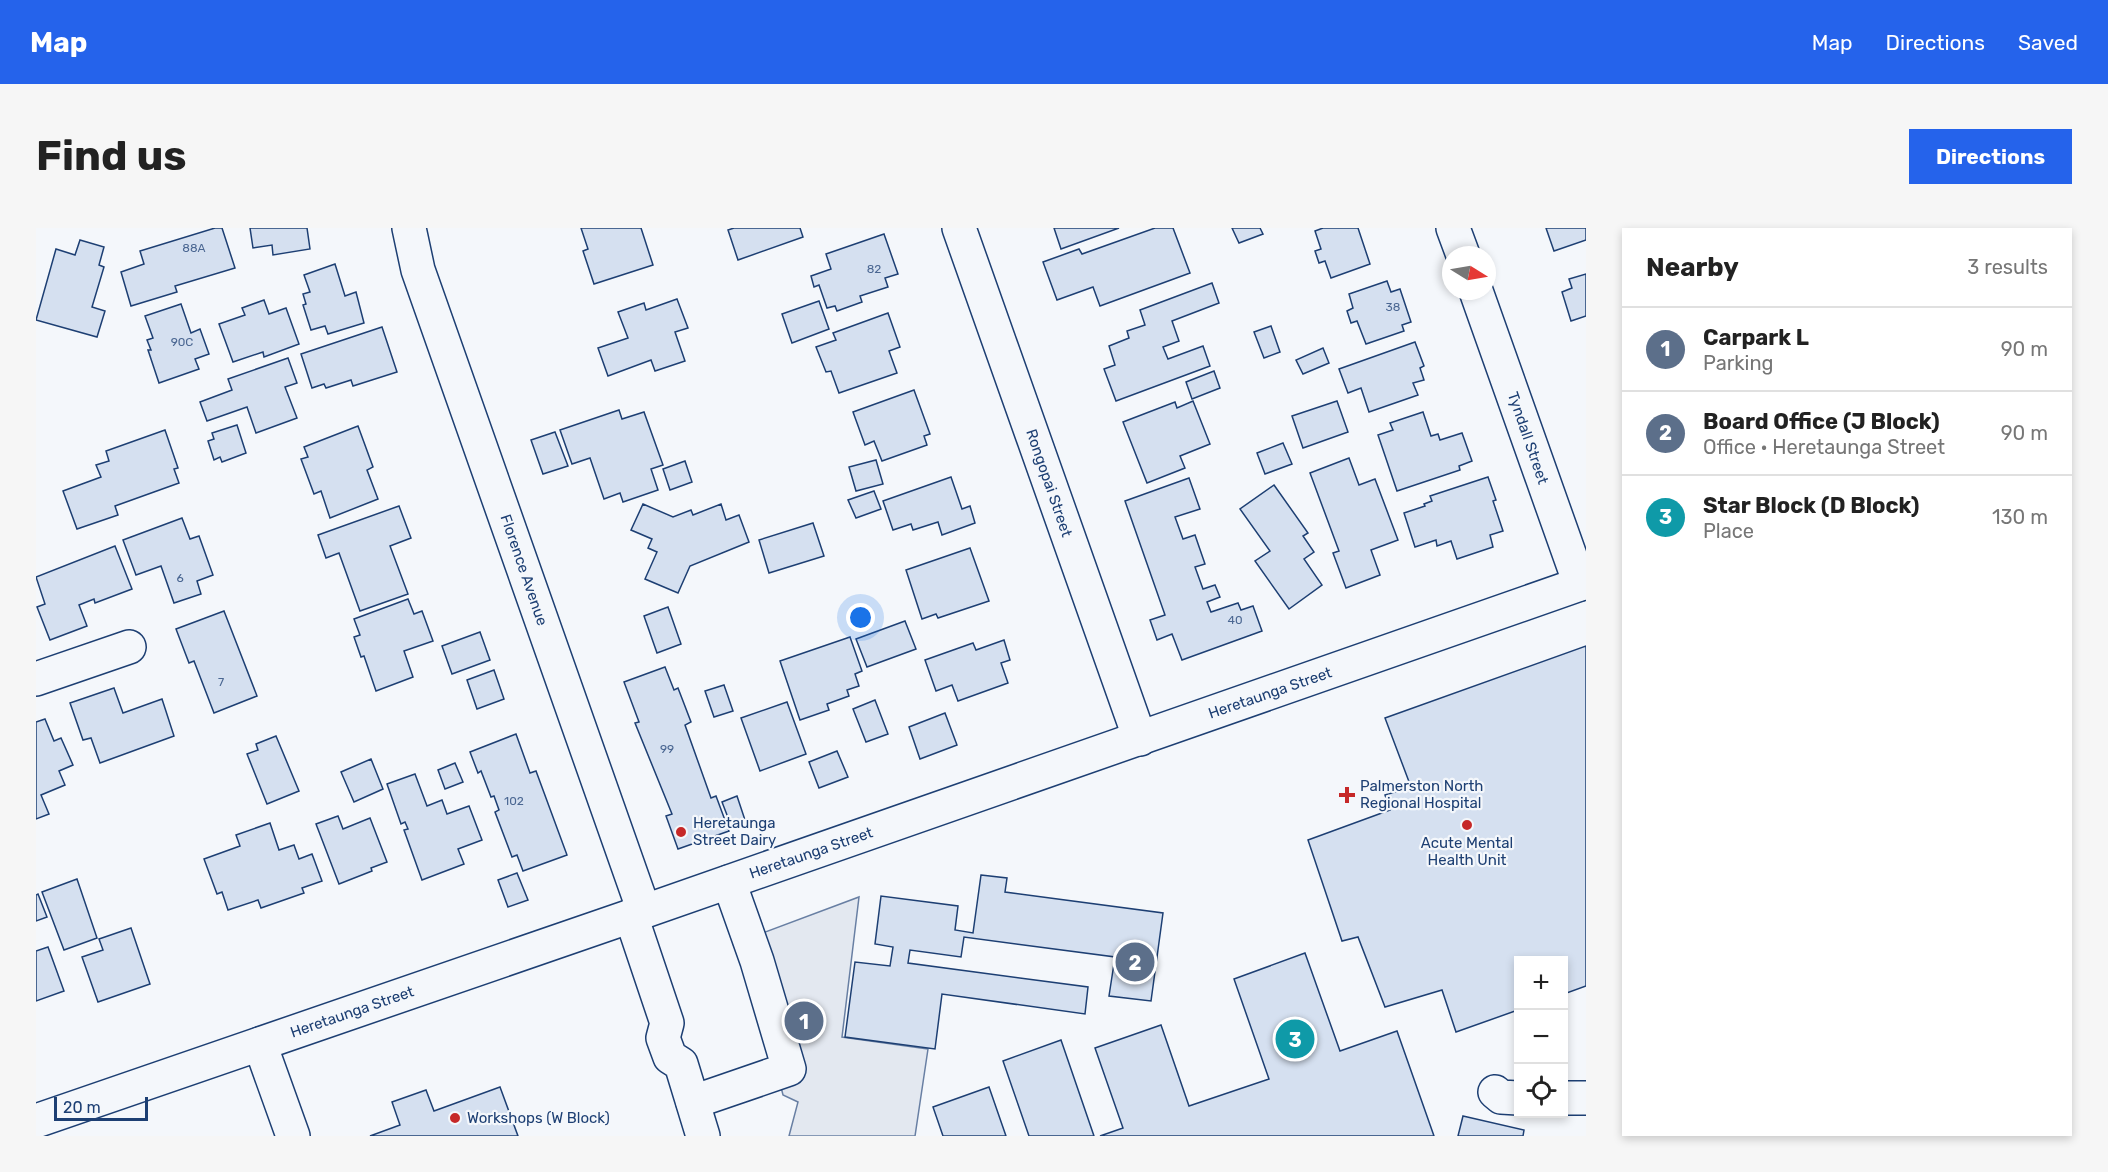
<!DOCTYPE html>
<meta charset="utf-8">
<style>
body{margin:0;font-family:Rubik,sans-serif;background:#f6f6f6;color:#222}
.controls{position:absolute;right:18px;bottom:18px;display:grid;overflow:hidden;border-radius:0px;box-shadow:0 3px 9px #0003}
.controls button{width:54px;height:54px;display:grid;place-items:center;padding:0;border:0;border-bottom:2px solid #e0e0e0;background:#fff;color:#222;font:30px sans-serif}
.compass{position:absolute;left:1406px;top:18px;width:54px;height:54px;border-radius:50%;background:#fff;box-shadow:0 3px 9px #0003;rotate:101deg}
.scale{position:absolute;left:18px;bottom:15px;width:94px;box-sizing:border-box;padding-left:6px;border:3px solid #1d3f73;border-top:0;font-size:16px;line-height:21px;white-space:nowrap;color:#1d3f73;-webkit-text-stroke:4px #f4f7fb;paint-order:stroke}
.you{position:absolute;left:825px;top:390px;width:21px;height:21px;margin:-15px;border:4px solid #fff;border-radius:50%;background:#1a73e8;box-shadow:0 0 0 9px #1a73e833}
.badge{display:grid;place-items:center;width:39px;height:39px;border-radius:50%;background:#2563eb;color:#fff;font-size:20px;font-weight:700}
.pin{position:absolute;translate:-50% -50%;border:3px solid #fff;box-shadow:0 2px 6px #0006}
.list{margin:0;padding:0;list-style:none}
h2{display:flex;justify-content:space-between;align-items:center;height:78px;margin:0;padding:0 24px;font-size:26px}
h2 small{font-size:20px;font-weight:400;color:#767676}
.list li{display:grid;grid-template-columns:39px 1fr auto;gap:18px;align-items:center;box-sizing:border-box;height:84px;padding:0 24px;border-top:2px solid #e0e0e0}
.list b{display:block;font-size:22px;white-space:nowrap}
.list p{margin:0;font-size:20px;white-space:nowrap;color:#767676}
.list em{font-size:20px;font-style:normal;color:#767676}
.icon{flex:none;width:33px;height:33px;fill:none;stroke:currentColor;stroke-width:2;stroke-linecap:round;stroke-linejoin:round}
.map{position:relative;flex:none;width:1550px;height:908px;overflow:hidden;border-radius:0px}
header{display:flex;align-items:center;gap:36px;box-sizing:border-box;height:84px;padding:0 30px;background:#2563eb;color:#fff}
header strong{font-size:28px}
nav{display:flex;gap:33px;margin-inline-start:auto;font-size:21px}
.intro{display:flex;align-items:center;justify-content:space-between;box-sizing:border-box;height:144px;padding:0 36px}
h1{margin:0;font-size:42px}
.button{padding:15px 27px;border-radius:0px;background:#2563eb;color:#fff;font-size:21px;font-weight:700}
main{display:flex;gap:36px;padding:0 36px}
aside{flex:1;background:#fff;border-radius:0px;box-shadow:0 3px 9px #0003}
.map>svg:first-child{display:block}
.parking{fill:#e3e8f0;stroke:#687fa3;stroke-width:1.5}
.building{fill:#d5e0f0;stroke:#1d3f73;stroke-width:1.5}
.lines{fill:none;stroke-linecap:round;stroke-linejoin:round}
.minor-casing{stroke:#1d3f73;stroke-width:36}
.minor{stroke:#f4f7fb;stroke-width:33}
.poi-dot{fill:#c62828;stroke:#f4f7fb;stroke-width:2}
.labels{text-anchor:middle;stroke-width:4.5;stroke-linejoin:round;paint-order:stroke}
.number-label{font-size:12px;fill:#4b6792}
.street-label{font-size:15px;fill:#1d3f73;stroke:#f4f7fb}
.poi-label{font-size:15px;fill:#1d3f73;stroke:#f4f7fb;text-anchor:start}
</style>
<header>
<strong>Map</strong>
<nav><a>Map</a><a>Directions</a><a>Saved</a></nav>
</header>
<div class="intro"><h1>Find us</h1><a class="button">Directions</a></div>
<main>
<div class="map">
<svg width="1550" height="908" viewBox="0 0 1550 908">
<rect width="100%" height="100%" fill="#f4f7fb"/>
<path class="parking" d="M823,669L806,809L892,821L879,908H753L762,874L747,867L724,776L697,716Z"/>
<g class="building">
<path d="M179,0H186L199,40L139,58L141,64L95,78L85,44L108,36L104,23Z"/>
<path d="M214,0H271L274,21L237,27L236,17L217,20Z"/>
<path d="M545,0H605L617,37L558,56L547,23L552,21Z"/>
<path d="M698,0H764L767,9L702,32L692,2Z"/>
<path d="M1018,0H1083L1025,21Z"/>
<path d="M1119,0H1137L1154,45L1064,78L1057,59L1021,72L1007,34L1043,21L1046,26Z"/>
<path d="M1196,0H1224L1227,6L1203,15Z"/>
<path d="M1287,0H1322L1334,36L1295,50L1289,33L1283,35L1279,23L1285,21L1279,3Z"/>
<path d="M1510,0H1550V12L1518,23Z"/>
<path d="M848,6L862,46L849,50L852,59L824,68L826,74L801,83L799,78L791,80L783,57L778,59L775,48L795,41L790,26Z"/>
<path d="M44,12L68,19L63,37L68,39L56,79L69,83L61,109L0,92L20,21L39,27Z"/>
<path d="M299,36L309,68L320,64L328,95L292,106L289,98L275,102L267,77L270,76L267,66L274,64L268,47Z"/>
<path d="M1550,46V88L1535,93L1526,64L1536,60L1533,51Z"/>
<path d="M1351,53L1355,64L1364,61L1375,94L1366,97L1368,103L1330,116L1321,93L1315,95L1311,83L1317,80L1313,66Z"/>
<path d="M1176,55L1183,75L1136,93L1143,113L1127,119L1132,131L1167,118L1174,138L1080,173L1068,141L1079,137L1073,118L1093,110L1091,103L1109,97L1104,82Z"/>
<path d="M641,71L652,100L639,104L649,133L619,143L615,132L572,148L562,120L592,110L582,84L608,75L610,82Z"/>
<path d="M228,72L233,86L250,80L263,116L228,129L227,124L197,134L183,96L209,87L206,80Z"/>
<path d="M783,73L793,101L756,115L746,86Z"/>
<path d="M145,76L155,105L164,101L173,126L159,131L163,141L123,155L112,122H115L111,112L117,110L109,88Z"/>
<path d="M852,85L864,119L853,123L861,145L803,165L795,143L790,144L780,119L800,112L797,105Z"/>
<path d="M1235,98L1244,124L1228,130L1218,104Z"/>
<path d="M346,99L361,144L317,158L315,152L290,160L288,156L276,160L265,126Z"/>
<path d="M1379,114L1388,138L1384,140L1388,152L1377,155L1382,167L1333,184L1325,160L1312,165L1303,141Z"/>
<path d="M1287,120L1293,135L1267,146L1260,132Z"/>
<path d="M252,130L261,155L249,159L261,190L220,205L211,179L171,193L164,174L196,162L192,151Z"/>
<path d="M1178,143L1184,160L1156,171L1150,154Z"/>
<path d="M878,162L894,206L888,208L891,217L846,233L838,213L829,217L817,184Z"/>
<path d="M1157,173L1174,216L1144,228L1149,240L1111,255L1087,194L1139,174L1141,180Z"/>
<path d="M1301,173L1312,204L1267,220L1256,188Z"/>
<path d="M583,182L586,191L608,184L627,237L615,241L622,262L587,274L584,265L568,271L554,230L536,236L524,202Z"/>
<path d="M1387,184L1395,208L1402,206L1404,212L1426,205L1436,233L1423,238L1424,242L1361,263L1342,207L1357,202L1354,195Z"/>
<path d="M201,197L210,225L186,234L184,229L178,232L172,213L178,211L176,205Z"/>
<path d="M322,198L337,239L331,242L342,271L294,290L285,263L278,266L265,231L272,229L268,219Z"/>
<path d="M129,202L142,240L138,241L143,255L79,278L82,287L41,301L27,263L65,249L60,237L73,233L70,223Z"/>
<path d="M519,204L532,238L507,246L495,212Z"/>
<path d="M1247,215L1256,236L1229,246L1221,225Z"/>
<path d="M1313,230L1323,257L1339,251L1362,312L1335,322L1344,347L1310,360L1297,325L1303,323L1274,245Z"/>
<path d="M840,232L847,256L820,263L813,239Z"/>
<path d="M649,233L656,254L634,262L627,241Z"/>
<path d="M915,249L926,281L934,278L939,295L906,307L902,294L877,302L875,296L857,302L847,273Z"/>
<path d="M1452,249L1460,272L1457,273L1467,303L1454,307L1457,319L1421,331L1415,313L1401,318L1400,312L1379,319L1368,285L1389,278L1388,276L1396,273L1394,268Z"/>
<path d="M1153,250L1164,281L1139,289L1147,311L1159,307L1169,336L1159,339L1167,361L1179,357L1184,369L1171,374L1175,384L1202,375L1205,382L1217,378L1226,403L1146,432L1136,406L1121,412L1114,392L1129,387L1089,273Z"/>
<path d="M1238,257L1272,305L1267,308L1278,324L1268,331L1286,357L1253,381L1219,333L1234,323L1204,281Z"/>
<path d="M838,263L845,281L820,290L812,272Z"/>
<path d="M607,276L637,289L655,282L657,287L685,276L690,292L703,287L713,314L654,338L642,365L609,351L621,324L612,320L616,311L595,302Z"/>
<path d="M363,278L375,310L354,318L372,366L324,383L303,325L290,330L282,307Z"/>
<path d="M146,290L154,311L163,308L177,347L161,353L165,366L138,375L125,338L100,347L87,312Z"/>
<path d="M777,295L788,328L733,345L723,312Z"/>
<path d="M79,318L96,361L59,375L58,371L43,377L51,398L14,412L1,379L9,376L0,349Z"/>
<path d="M934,320L953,373L902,390L900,386L886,391L870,342Z"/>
<path d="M372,371L378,386L386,383L397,413L368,423L377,449L340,463L328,428L325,429L318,409L324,407L318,391Z"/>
<path d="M632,379L645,416L621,425L608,388Z"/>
<path d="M188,383L221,468L178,485L158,433L153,435L140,401Z"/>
<path d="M869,393L880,421L831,439L820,411Z"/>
<path d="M444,404L454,432L416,446L406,418Z"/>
<path d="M814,409L826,443L819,446L823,458L811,462L813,468L791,476L793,482L764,492L744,433Z"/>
<path d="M968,412L974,432L965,435L972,455L922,473L916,457L900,463L889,432L937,415L940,422Z"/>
<path d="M1550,418V758L1528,766V732H1482V782L1420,804L1406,762L1349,779L1322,709L1306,713L1272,612L1354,582L1349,567L1375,559L1349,490Z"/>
<path d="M629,439L638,462L642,460L655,494L649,497L675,570L680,568L693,603L642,621L630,588L636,586L599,495L603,494L588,454Z"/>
<path d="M458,442L468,471L441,481L431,452Z"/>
<path d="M688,457L697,483L678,489L669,463Z"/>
<path d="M78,460L87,485L126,471L138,508L64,535L55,510L47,512L34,475Z"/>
<path d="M839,472L852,506L830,514L817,481Z"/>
<path d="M751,474L770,526L724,543L705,490Z"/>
<path d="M909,485L921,517L884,531L873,499Z"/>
<path d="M9,491L18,513L25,510L37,537L23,543L29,557L5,567L13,586L0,591V494Z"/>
<path d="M480,506L494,545L500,543L531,627L487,643L481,627L476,629L459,584L463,582L458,568L455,569L445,543L442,545L434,524Z"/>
<path d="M240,508L263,563L231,576L211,526L222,522L220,516Z"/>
<path d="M801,523L812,549L783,560L773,534Z"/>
<path d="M335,531L347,561L318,574L305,544Z"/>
<path d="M419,535L427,554L409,561L402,542Z"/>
<path d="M379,546L391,578L406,572L411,586L433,578L446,612L422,621L428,636L386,652L368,602L372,601L369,594L365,596L351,556Z"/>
<path d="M701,568L710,595L696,600L686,574Z"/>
<path d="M302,588L307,601L334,590L351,634L335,640L336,643L303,656L280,596Z"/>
<path d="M234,595L243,622L258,617L263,631L276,626L286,653L266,660L268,665L225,680L222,672L192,682L186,664L181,666L168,631L204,618L200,607Z"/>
<path d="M481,645L492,672L472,679L462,652Z"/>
<path d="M945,647L971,650L969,664L1127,685L1115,773L1073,768L1079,729L928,709L925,729L874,722L872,735L1052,759L1049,786L906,766L899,821L809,809L819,734L854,738L857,719L839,716L845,668L922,678L919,702L937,705Z"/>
<path d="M41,651L61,710L28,722L6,664Z"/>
<path d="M2,666L11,689L0,693V667Z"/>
<path d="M95,700L114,756L62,774L46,729L67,722L63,711Z"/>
<path d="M12,719L28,763L0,773V723Z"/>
<path d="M1269,725L1304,823L1361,803L1398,908H1064L1087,900L1059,820L1125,797L1153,878L1233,851L1198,751Z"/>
<path d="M1025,812L1058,908H993L967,833Z"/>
<path d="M464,859L482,908H334L364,897L356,874L390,862L398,883Z"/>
<path d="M953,859L970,908H907L897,879Z"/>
<path d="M1427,888L1488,902L1487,908H1422Z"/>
</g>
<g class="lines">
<defs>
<g id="minor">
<path d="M373,0L382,42L608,683"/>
<path d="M923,0L1104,511"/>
<path d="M1417,0L1427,27"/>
<path d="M1440,63L1544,356"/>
<path d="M0,451L93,419"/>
<path d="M595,688L631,795L627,810L634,829L645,836L667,908"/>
<path d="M224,816L257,908"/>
<path d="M1459,864L1465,869L1482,870"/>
<path d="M1528,870H1550"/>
<path d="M657,874L753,841L721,733L693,654"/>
<path d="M0,893L595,688L1550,354"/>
</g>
</defs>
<use href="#minor" class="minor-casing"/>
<use href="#minor" class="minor"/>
</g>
<g class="poi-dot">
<path d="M1308 558h6v6h6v6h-6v6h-6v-6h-6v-6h6z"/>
<circle cx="1431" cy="597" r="6"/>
<circle cx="645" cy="604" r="6"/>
<circle cx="419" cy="890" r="6"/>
</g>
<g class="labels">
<g class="number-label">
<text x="158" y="24">88A</text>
<text x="838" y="45">82</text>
<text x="1357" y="83">38</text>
<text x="146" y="118">90C</text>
<text x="144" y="354">6</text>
<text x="1199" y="396">40</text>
<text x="185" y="458">7</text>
<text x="631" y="525">99</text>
<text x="478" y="577">102</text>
</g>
<g class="street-label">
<text transform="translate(1492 210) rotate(71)" y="5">Tyndall Street</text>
<text transform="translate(1013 255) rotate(71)" y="5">Rongopai Street</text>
<text transform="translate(488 342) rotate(71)" y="5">Florence Avenue</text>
<text transform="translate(1234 465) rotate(-19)" y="5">Heretaunga Street</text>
<text transform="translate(775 625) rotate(-19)" y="5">Heretaunga Street</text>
<text transform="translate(316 784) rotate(-19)" y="5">Heretaunga Street</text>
</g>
<g class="poi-label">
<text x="1324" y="563">Palmerston North<tspan x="1324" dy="17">Regional Hospital</tspan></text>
<text x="657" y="600">Heretaunga<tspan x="657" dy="17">Street Dairy</tspan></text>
<text x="1431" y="620" text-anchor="middle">Acute Mental<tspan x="1431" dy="17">Health Unit</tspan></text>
<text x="431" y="895">Workshops (W Block)</text>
</g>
</g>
</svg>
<div class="controls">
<button>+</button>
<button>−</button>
<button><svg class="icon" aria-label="locate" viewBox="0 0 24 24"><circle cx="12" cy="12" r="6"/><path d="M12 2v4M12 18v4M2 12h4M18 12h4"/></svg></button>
</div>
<svg class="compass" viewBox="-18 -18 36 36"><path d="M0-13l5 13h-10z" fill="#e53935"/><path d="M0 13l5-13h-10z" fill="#767676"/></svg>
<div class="scale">20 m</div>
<div class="you"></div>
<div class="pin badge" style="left:768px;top:793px;background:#5c6f8a">1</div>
<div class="pin badge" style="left:1099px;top:734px;background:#5c6f8a">2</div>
<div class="pin badge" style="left:1259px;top:811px;background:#0f9aa8">3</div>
</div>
<aside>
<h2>Nearby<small>3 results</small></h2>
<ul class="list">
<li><span class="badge" style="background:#5c6f8a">1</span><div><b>Carpark L</b><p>Parking</p></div><em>90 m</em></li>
<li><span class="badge" style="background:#5c6f8a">2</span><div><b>Board Office (J Block)</b><p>Office · Heretaunga Street</p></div><em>90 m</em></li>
<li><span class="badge" style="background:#0f9aa8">3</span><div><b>Star Block (D Block)</b><p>Place</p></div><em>130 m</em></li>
</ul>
</aside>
</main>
